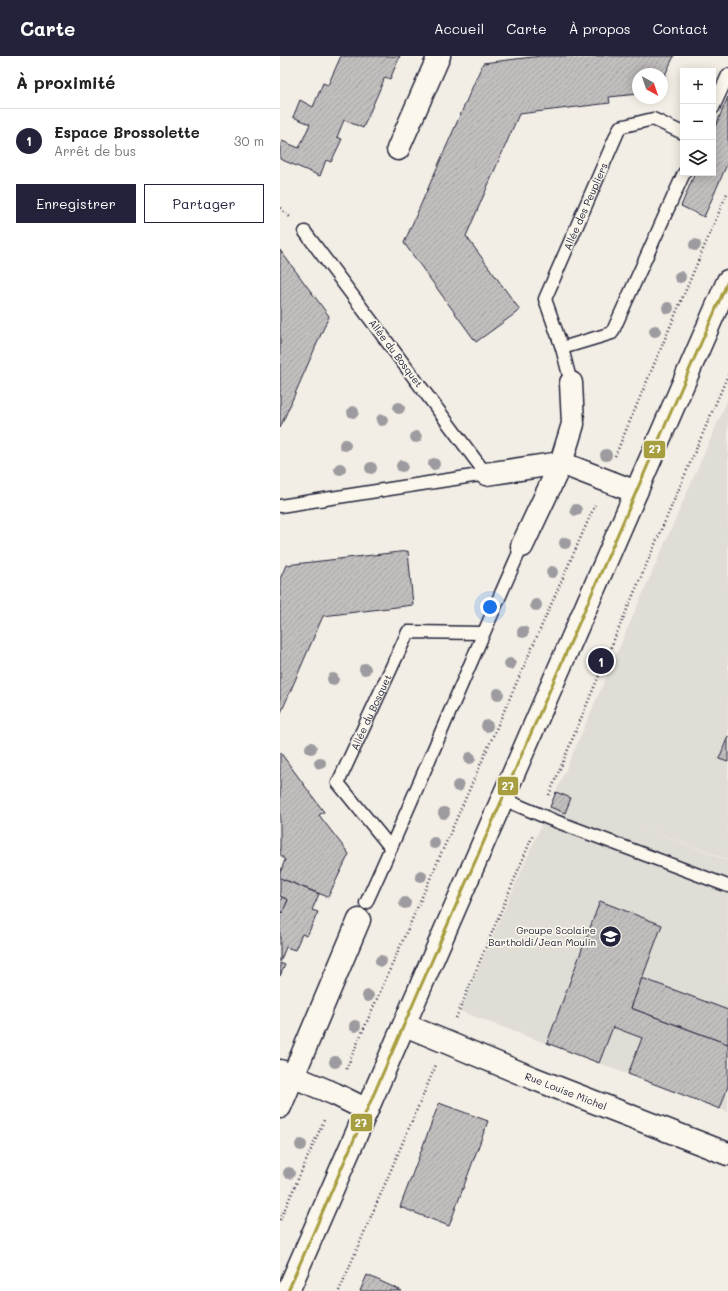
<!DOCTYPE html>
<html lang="fr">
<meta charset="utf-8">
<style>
body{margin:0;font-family:Mali,sans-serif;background:#f6f6f6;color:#222}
.controls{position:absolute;right:12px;top:12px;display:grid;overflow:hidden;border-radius:0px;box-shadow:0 2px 10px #0003}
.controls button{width:36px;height:36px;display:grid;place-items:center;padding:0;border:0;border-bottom:1px solid #e0e0e0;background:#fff;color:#222;font:20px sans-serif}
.compass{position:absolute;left:352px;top:12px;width:36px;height:36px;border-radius:50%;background:#fff;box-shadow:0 2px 10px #0003;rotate:140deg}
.you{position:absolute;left:210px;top:551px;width:14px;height:14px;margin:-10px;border:3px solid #fff;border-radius:50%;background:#1a73e8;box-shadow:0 0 0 6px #1a73e833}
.badge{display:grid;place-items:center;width:26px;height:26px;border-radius:50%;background:#22223b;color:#fff;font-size:13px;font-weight:700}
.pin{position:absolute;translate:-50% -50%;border:2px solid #fff;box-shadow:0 1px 4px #0006}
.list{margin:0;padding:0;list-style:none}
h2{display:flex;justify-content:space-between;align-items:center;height:52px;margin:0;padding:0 16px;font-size:17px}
h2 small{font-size:13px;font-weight:400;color:#767676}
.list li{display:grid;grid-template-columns:26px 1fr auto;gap:12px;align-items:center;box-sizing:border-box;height:64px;padding:0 16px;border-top:1px solid #e0e0e0}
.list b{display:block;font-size:15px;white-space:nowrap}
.list p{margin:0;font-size:13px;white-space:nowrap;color:#767676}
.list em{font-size:13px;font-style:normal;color:#767676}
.actions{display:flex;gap:8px;padding:12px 16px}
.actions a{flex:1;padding:9px 0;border:1px solid #22223b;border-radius:0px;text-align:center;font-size:14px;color:#22223b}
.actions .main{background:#22223b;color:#fff}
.icon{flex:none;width:22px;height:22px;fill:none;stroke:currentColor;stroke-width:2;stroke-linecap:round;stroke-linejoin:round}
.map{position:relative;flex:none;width:448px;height:1235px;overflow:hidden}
header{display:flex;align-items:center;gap:24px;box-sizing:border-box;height:56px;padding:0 20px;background:#22223b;color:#fff}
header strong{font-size:19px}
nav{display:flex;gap:22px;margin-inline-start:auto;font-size:14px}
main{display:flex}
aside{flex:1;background:#fff}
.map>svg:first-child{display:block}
.built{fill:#e0dcd6}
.building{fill:url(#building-hatch);stroke:#22223b}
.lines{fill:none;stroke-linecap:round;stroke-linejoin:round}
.service-casing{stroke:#22223b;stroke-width:15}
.minor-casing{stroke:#22223b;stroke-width:25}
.secondary-casing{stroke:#22223b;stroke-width:25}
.path{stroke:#22223b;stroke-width:2.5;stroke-dasharray:1 3;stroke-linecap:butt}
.service{stroke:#fbf7ec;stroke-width:12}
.minor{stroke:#fbf7ec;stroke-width:22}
.secondary{stroke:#fbf7ec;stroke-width:22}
.bus-1-casing{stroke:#fbf7ec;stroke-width:6}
.bus-1{stroke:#a79e40;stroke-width:3}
.tree{fill:#9d9b9f}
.labels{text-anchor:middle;stroke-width:3.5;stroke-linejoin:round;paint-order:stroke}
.street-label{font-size:10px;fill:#22223b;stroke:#fbf7ec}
.poi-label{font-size:10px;fill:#22223b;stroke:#fbf7ec;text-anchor:end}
.line-badge{stroke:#fbf7ec;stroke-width:1.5}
.badge-label{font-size:11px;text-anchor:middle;font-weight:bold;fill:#fff}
</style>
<header>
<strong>Carte</strong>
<nav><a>Accueil</a><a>Carte</a><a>À propos</a><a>Contact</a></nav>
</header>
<main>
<aside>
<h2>À proximité<small></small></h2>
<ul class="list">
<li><span class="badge">1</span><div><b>Espace Brossolette</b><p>Arrêt de bus</p></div><em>30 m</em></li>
</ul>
<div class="actions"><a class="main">Enregistrer</a><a>Partager</a></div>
</aside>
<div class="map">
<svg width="448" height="1235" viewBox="0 0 448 1235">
<defs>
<pattern id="building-hatch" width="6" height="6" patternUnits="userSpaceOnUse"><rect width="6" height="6" fill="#c2bebe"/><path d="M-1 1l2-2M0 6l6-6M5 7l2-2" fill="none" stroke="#a6a3a4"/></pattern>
</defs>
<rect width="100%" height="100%" fill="#f2eee5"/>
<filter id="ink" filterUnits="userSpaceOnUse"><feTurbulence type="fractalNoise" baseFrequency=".025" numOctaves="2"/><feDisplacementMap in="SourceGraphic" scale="8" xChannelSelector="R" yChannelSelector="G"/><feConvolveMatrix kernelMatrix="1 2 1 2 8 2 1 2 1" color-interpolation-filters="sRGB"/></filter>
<g filter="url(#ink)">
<path class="built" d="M448,343V804L356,768L448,805V1056L180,955Z"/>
<g class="building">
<path d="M61,0H120L110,23L105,21L83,72L64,64L57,81L62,83L51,106L46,104L40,120L0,103V90L2,85L19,92L30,68L13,61L20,44L33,51L43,27L48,29Z"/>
<path d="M261,0H394L382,25V18H358V38L329,41L330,47L239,58L186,180L240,254L196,286L124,187L203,7Z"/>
<path d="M448,41V106L424,161L401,150L415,117H433V76Z"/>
<path d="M0,194L49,260L0,372Z"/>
<path d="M128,495L133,549L43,560L0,659V523L6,509Z"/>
<path d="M448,680V706L439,703Z"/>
<path d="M0,696L44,756L39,759L69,798L48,841L0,822V817L5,804L0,798Z"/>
<path d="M276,736L291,742L285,757L270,751Z"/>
<path d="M0,822L39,838L32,854L38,856L27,880L22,878L15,894L6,891L0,906V855L2,857L8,844L0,840Z"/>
<path d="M2,841L8,844L2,857L0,855V846Z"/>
<path d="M320,845L382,869L351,952L448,988V1030L440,1053L348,1018L362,982L333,971L319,1007L267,987Z"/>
<path d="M0,907L5,909L0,920Z"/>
<path d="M362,922L448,954V988L351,952Z"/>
<path d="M159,1047L208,1065L169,1170L120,1151Z"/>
<path d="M87,1219L122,1235H80Z"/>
</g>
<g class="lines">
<defs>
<g id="service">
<path d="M433,52L448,19"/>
<path id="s1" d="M282,292L265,243L340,71L373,63L403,77"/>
<path d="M291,327L282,292L332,277L404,117"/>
<path d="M0,450L206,418L25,176"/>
<path d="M223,743L270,763L448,830"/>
<path id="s2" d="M111,792L58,727L128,576L203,577"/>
<path d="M86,847C140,729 189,608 242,490"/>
</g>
<g id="minor">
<path d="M118,93L159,0"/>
<path d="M206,418L281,407L356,436"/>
<path d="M242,490L281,407L293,368L291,327"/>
<path id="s3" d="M125,969L250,1021L448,1098"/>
<path d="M0,1015L55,1038L87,1054"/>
<path d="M0,1051L79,864"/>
</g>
<path id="secondary" d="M8,1235L448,225"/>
</defs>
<use href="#service" class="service-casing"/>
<use href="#minor" class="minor-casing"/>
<use href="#secondary" class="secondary-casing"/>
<g class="path">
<path d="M0,152L10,161"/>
<path d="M335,400L448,135"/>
<path d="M269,739L333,586L448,319"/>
<path d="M176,962L253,779"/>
<path d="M66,1013L315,449"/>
<path d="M0,1164L45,1062"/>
<path d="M59,1235L156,1009"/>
</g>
<use href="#service" class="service"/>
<use href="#minor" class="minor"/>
<use href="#secondary" class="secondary"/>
<defs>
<path id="bus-1" d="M8,1235L448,225"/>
</defs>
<use href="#bus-1" class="bus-1-casing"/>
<use href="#bus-1" class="bus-1"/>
</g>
<g class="tree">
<circle cx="415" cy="189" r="6"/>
<circle cx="400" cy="221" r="6"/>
<circle cx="388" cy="252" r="6"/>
<circle cx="375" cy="275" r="6"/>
<circle cx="119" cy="352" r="6"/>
<circle cx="73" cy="356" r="6"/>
<circle cx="102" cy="364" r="6"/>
<circle cx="136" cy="381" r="6"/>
<circle cx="65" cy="389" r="6"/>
<circle cx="326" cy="399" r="6"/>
<circle cx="154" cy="408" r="6"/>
<circle cx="122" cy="410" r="6"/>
<circle cx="91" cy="412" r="6"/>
<circle cx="60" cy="413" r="6"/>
<circle cx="296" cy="454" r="6"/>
<circle cx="285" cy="487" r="6"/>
<circle cx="272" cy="516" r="6"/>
<circle cx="256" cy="549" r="6"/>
<circle cx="243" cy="576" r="6"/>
<circle cx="230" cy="608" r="6"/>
<circle cx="85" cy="613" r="6"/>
<circle cx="53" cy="623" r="6"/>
<circle cx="218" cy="638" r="6"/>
<circle cx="207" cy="670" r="6"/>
<circle cx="31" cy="692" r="6"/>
<circle cx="190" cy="702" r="6"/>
<circle cx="40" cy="707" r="6"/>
<circle cx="178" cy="730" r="6"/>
<circle cx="164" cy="757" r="6"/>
<circle cx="154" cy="787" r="6"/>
<circle cx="141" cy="820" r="6"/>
<circle cx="125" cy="847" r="6"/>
<circle cx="101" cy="905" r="6"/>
<circle cx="88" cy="940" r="6"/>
<circle cx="75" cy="970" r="6"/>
<circle cx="55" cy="1006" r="6"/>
<circle cx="21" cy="1089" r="6"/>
<circle cx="9" cy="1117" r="6"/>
</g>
</g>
<defs>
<symbol id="school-disc" viewBox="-11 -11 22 22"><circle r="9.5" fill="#22223b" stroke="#fbf7ec"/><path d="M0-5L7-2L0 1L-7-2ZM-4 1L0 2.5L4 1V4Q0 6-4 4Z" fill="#fff"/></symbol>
</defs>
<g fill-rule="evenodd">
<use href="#school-disc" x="318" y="868" width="25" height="25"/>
</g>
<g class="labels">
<g class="street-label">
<text dy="4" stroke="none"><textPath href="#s1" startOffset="153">Allée des Peupliers</textPath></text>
<text transform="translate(116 297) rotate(53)" y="4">Allée du Bosquet</text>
<text dy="4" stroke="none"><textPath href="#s2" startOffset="162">Allée du Bosquet</textPath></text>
<text dy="4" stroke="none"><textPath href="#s3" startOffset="174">Rue Louise Michel</textPath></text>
</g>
<g class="poi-label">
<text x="316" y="878">Groupe Scolaire<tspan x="316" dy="12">Bartholdi/Jean Moulin</tspan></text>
</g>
</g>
<g class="line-badge">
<rect x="363" y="384" width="23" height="19" rx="4" fill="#a79e40"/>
<rect x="217" y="720" width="22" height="20" rx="4" fill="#a79e40"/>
<rect x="70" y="1057" width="23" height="19" rx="4" fill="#a79e40"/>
</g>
<g class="badge-label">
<text x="375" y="397">27</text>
<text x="228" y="734">27</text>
<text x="81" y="1071">27</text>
</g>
</svg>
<div class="controls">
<button>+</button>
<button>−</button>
<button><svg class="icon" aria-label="layers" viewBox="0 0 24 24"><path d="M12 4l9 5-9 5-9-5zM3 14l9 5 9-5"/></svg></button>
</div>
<svg class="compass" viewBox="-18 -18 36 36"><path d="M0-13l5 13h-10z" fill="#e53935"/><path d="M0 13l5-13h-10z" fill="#767676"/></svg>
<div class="you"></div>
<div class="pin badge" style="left:321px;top:605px">1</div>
</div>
</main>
